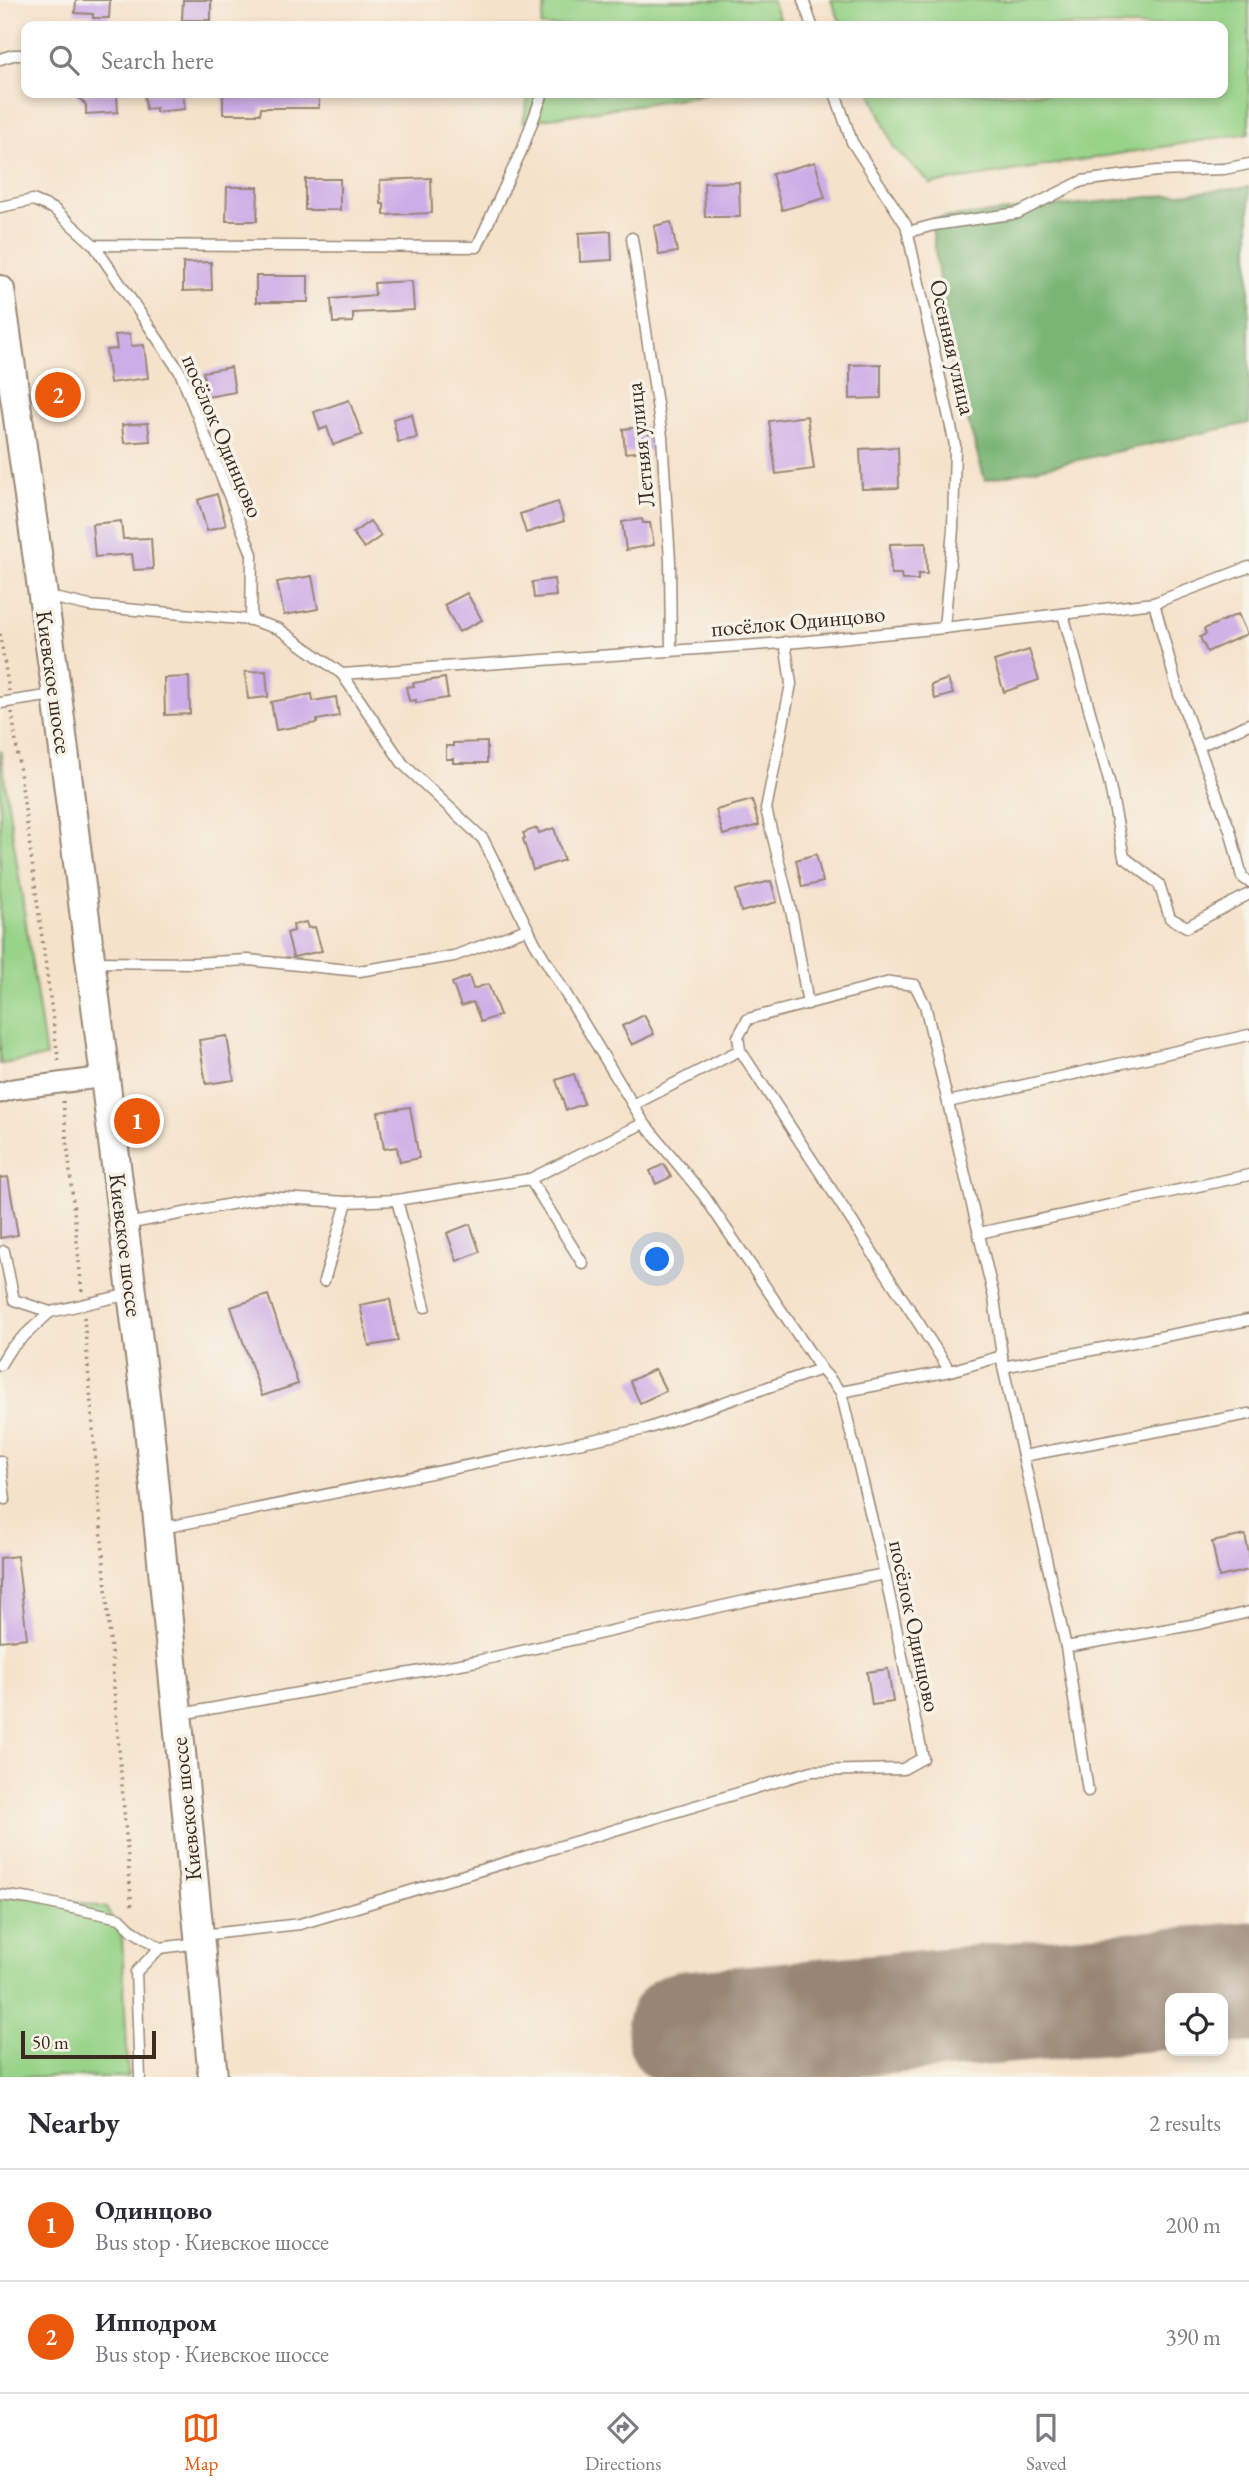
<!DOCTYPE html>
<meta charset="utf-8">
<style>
body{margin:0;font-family:"EB Garamond",serif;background:#f2f2f3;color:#2b2b33}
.controls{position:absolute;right:21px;bottom:21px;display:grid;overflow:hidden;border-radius:14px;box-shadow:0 4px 10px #0003}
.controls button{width:63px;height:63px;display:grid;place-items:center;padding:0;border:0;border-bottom:2px solid #e1e1e2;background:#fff;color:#2b2b33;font:35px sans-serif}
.scale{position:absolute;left:21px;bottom:18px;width:135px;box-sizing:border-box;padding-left:7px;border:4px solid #3b2a1e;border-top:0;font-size:19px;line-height:24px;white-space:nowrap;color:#3b2a1e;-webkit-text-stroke:5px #f7f3e8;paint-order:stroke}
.you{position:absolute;left:658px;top:1260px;width:24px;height:24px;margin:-18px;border:5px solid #fff;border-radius:50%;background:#1a73e8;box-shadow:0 0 0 10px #1a73e833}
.badge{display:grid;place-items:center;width:46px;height:46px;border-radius:50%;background:#ea580c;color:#fff;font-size:23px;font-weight:700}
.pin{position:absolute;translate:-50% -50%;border:4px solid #fff;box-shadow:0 2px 7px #0006}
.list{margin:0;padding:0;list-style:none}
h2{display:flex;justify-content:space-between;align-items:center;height:91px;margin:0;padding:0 28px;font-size:30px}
h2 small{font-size:23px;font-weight:400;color:#7c7c81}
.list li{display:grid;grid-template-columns:46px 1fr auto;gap:21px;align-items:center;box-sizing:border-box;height:112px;padding:0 28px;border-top:2px solid #e1e1e2}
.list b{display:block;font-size:26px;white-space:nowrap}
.list p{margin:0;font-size:23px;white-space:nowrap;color:#7c7c81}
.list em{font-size:23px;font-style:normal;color:#7c7c81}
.icon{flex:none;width:38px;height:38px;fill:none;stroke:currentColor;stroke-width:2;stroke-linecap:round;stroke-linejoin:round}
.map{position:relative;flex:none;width:1249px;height:2077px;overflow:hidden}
.search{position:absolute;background:#fff;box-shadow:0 4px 10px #0003;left:21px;right:21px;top:21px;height:77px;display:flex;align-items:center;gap:18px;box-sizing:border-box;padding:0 24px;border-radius:14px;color:#7c7c81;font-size:26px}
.sheet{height:315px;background:#fff}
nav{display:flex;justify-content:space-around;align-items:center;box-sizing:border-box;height:98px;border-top:2px solid #e1e1e2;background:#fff;font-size:19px;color:#7c7c81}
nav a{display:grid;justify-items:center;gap:4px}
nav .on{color:#ea580c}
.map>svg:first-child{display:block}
.green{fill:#97d388;stroke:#697e53;stroke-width:2}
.forest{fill:#79b574;stroke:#5a7049;stroke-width:2}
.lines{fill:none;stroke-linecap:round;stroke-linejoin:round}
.runway{stroke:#988674;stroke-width:121}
.building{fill:#cdade7}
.lane-casing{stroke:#988674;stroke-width:13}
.street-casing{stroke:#988674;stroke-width:23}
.secondary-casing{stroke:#988674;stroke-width:32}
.path{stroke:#988674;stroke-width:3.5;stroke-dasharray:2 5;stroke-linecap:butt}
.lane{stroke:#fff;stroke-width:10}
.street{stroke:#fff;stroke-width:19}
.secondary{stroke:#fff;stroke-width:28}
.labels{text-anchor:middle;stroke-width:7;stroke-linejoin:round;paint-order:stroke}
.street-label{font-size:23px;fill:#3b2a1e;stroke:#f7f3e8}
</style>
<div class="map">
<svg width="1249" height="2077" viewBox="0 0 1249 2077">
<rect width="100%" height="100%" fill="#f7f3e8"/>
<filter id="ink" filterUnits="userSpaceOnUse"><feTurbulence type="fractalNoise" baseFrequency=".0143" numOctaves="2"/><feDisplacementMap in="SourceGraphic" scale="14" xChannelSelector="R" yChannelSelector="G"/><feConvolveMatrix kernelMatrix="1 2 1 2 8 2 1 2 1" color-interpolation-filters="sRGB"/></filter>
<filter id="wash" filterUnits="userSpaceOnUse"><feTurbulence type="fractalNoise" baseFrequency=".00686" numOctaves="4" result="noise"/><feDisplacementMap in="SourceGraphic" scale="28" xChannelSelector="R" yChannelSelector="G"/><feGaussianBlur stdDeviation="1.57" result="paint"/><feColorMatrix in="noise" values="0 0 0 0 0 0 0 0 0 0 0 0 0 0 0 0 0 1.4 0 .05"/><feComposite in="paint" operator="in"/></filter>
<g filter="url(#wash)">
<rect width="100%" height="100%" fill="#f5e2cb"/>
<g class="green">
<path d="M546,0H772L782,26H541Z"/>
<path d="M831,0H1249V133L931,184L894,148L871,93H1223V26H842Z"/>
<path d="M529,93H714L523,122Z"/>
<path d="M0,750L46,1057L0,1064Z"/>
<path d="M0,1894L73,1901L106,1908L122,1937L128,2077H0Z"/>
</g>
<path class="forest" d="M1249,187V423L985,480L949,355L931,219Z"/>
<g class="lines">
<path class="runway" d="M687,2031L1249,1982"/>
</g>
<g id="blocks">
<g class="building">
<path d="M76,0H110L109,18H93V14L75,13Z"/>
<path d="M183,0H211V20H182Z"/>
<path d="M74,93H117L118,112L86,114V105Z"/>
<path d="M144,93H183L185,109L156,112V108L146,109Z"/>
<path d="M223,93H319V108H261L260,114H223Z"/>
<path d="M815,162L825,198L782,210L772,174Z"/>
<path d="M431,178L432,213L384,215V204H381L380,180Z"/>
<rect x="305" y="179" width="35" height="31"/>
<path d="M739,182L740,217H705L704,183Z"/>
<path d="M227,187H258L257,221H226Z"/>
<path d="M671,222L677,252L659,255L654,226Z"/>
<path d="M611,231L612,260L580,262L579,233Z"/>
<path d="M211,262L212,290L183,291V263Z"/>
<rect x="256" y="276" width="52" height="26"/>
<path d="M412,281L414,310L353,313V322L333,323L331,299L375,295L374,283Z"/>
<path d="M130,334L131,346L144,345L148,378L110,383L106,350L117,349L115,335Z"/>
<path d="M881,364V398L850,399V365Z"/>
<path d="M231,367L235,392L207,397L203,372Z"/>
<path d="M349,400L362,435L333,445L327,427L320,430L314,412Z"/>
<path d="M412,414L417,438L398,442L393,419Z"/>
<path d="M807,416L814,469L776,474L769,421Z"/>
<path d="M148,423L150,441L124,443L122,425Z"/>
<path d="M648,426L651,450L625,453L623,429Z"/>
<path d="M898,447L899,488L862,489L860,449Z"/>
<path d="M217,494L226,525L207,531L198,500Z"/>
<path d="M558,502L564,521L526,533L520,514Z"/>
<path d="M642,519L643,523H650L654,545L626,550L622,522Z"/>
<path d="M121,521L123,539L151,538L153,569L134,570L132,554L95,557L92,524Z"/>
<path d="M370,521L381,536L364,548L353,533Z"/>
<path d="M926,543L927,574H918V580H902L901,574H891L890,544Z"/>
<path d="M312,576L318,609L284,615L277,582Z"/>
<path d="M554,579L556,596L534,598L532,582Z"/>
<path d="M467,593L482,620L459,632L444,605Z"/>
<path d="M1238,614L1247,634L1207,652L1200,637L1206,634L1204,629Z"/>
<path d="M1029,650L1039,680L1004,692L994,661Z"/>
<path d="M266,671L268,697L248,699L245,672Z"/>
<path d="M189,677L190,714L165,715L164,678Z"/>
<path d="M445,678L448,698L416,703V700L409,701L406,687L414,686L413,683Z"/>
<path d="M948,679L953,694L935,699L931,685Z"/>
<path d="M312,694L313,701L336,697L339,716L317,720V723L276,730L271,702Z"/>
<path d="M487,742V763H453V759H446V746H453V743Z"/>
<path d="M752,800L759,825L723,835L716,810Z"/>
<path d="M537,828L539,833L554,828L564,860L533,870L523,839L525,838L523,833Z"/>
<path d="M816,854L823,882L802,887L796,860Z"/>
<path d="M771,881L777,902L741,912L736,890Z"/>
<path d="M306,922L308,928L315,927L322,951L293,957L287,933L294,931L293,925Z"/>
<path d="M469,976L473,989L488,984L500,1015L481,1022L473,1002L461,1006L452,983Z"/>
<path d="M644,1015L654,1034L632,1045L622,1026Z"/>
<path d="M227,1036L234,1080L206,1084L199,1040Z"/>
<path d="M574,1074L584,1104L566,1110L556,1080Z"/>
<path d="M410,1107L419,1158L400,1162L397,1147L384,1149L378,1112Z"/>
<path d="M664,1164L671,1177L656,1184L650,1171Z"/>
<path d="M8,1177L18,1235L0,1238V1178Z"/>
<path d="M470,1224L480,1252L457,1261L447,1233Z"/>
<path d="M268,1295L298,1384L262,1396L231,1307Z"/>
<path d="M390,1299L398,1341L369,1346L360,1305Z"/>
<path d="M655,1369L666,1391L640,1403L630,1381Z"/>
<path d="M1245,1535L1249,1554V1570L1219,1577L1212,1542Z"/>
<path d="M17,1556L27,1638L0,1641V1558Z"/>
<path d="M888,1669L893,1702L872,1705L867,1672Z"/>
</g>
</g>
</g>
<g filter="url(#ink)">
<use href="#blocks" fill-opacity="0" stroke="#988674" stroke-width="2"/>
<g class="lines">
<defs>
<g id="lane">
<path d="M803,0L812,26"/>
<path d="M0,59L13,55H26"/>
<path d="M835,93L852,142L906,225L955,445L953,529L944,628"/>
<path d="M0,207L33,200L54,209L94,245L477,247L523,147L543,93"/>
<path d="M908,232L934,225L1018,213L1082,181L1157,171L1224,169L1249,164"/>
<path d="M632,238L662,437L670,561L671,651"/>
<path d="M94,245L180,372L252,554L251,620"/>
<path d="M45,596L90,606L251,620L279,629L342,674L798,642L944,628L1154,603L1249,567"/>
<path d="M1154,603L1179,695L1230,830L1242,877L1249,882"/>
<path d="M1063,614L1109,781L1124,857L1159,884L1170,918L1187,927L1249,894"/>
<path d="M785,642L791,684L766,809L793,919L808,1004"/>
<path d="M0,703L53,695"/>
<path d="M1199,746L1249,724"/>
<path d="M94,962L194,963L248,960L359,971L454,956L527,929"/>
<path d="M948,1102L1249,1035"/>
<path d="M633,1105L740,1050"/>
<path d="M530,1179L583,1264"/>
<path d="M397,1200L425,1307"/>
<path d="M127,1224L267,1197L347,1202L397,1200L530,1179L644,1123"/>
<path d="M979,1233L1249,1175"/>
<path d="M4,1251L14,1300L50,1312"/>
<path d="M324,1281L347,1202"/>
<path d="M0,1365L10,1349L50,1312L129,1294"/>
<path d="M1003,1367L1066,1647"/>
<path d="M950,1371L740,1050L738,1037L748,1019L890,982L915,985L925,1005L994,1298L1002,1356"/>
<path d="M841,1392L950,1371L1002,1356L1003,1367L1249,1320"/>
<path d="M1023,1456L1249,1414"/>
<path d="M0,1461L5,1499"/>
<path d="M163,1528L646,1429L821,1369"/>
<path d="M181,1714L477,1661L754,1599L885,1574"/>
<path d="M1088,1791L1066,1647L1203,1623L1249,1612"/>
<path d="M0,1895L30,1899L120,1918L133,1931L160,1948"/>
<path d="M201,1935L300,1924L812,1771L903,1769L923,1758L885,1574L841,1392L821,1369L704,1196L644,1123L535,943L483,839L403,764L342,674"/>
<path d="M140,2077L136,1972L160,1948L199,1943"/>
</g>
<path id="street" d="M0,1093L13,1089L105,1077"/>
<path id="secondary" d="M0,290L57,695L149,1428L213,2077"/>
</defs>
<use href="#lane" class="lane-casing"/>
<use href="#street" class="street-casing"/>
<use href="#secondary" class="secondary-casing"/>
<g class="path">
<path d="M0,634L9,691"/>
<path d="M12,712L59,1065"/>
<path d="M63,1101L82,1292"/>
<path d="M84,1317L132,1909"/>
</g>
<use href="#lane" class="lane"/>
<use href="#street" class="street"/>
<use href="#secondary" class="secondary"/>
</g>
</g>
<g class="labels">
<g class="street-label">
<text transform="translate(953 347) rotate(77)" y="8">Осенняя улица</text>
<text transform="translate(223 436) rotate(67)" y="8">посёлок Одинцово</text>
<text transform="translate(640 445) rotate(-96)" y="8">Летняя улица</text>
<text transform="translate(798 621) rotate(-5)" y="8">посёлок Одинцово</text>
<text transform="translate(54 682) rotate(82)" y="8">Киевское шоссе</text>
<text transform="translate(126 1245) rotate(83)" y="8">Киевское шоссе</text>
<text transform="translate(915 1626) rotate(78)" y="8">посёлок Одинцово</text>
<text transform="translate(186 1809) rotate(-96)" y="8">Киевское шоссе</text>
</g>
</g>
</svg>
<div class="controls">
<button><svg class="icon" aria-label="locate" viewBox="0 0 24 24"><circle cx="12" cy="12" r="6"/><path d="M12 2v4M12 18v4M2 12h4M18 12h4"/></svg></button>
</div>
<div class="scale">50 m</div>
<div class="you"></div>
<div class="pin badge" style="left:137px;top:1121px">1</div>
<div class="pin badge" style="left:58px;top:395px">2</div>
<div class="search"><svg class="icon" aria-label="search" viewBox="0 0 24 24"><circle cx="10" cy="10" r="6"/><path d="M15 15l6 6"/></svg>Search here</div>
</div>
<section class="sheet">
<h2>Nearby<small>2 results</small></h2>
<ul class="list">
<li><span class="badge">1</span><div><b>Одинцово</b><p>Bus stop · Киевское шоссе</p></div><em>200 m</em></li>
<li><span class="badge">2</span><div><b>Ипподром</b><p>Bus stop · Киевское шоссе</p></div><em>390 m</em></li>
</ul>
</section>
<nav>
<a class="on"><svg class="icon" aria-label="map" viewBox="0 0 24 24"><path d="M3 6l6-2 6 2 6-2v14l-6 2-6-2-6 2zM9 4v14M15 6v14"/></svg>Map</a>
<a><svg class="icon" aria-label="directions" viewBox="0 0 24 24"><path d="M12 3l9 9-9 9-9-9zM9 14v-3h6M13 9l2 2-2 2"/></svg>Directions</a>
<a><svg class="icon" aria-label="saved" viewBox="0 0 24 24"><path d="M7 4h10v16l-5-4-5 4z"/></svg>Saved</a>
</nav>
